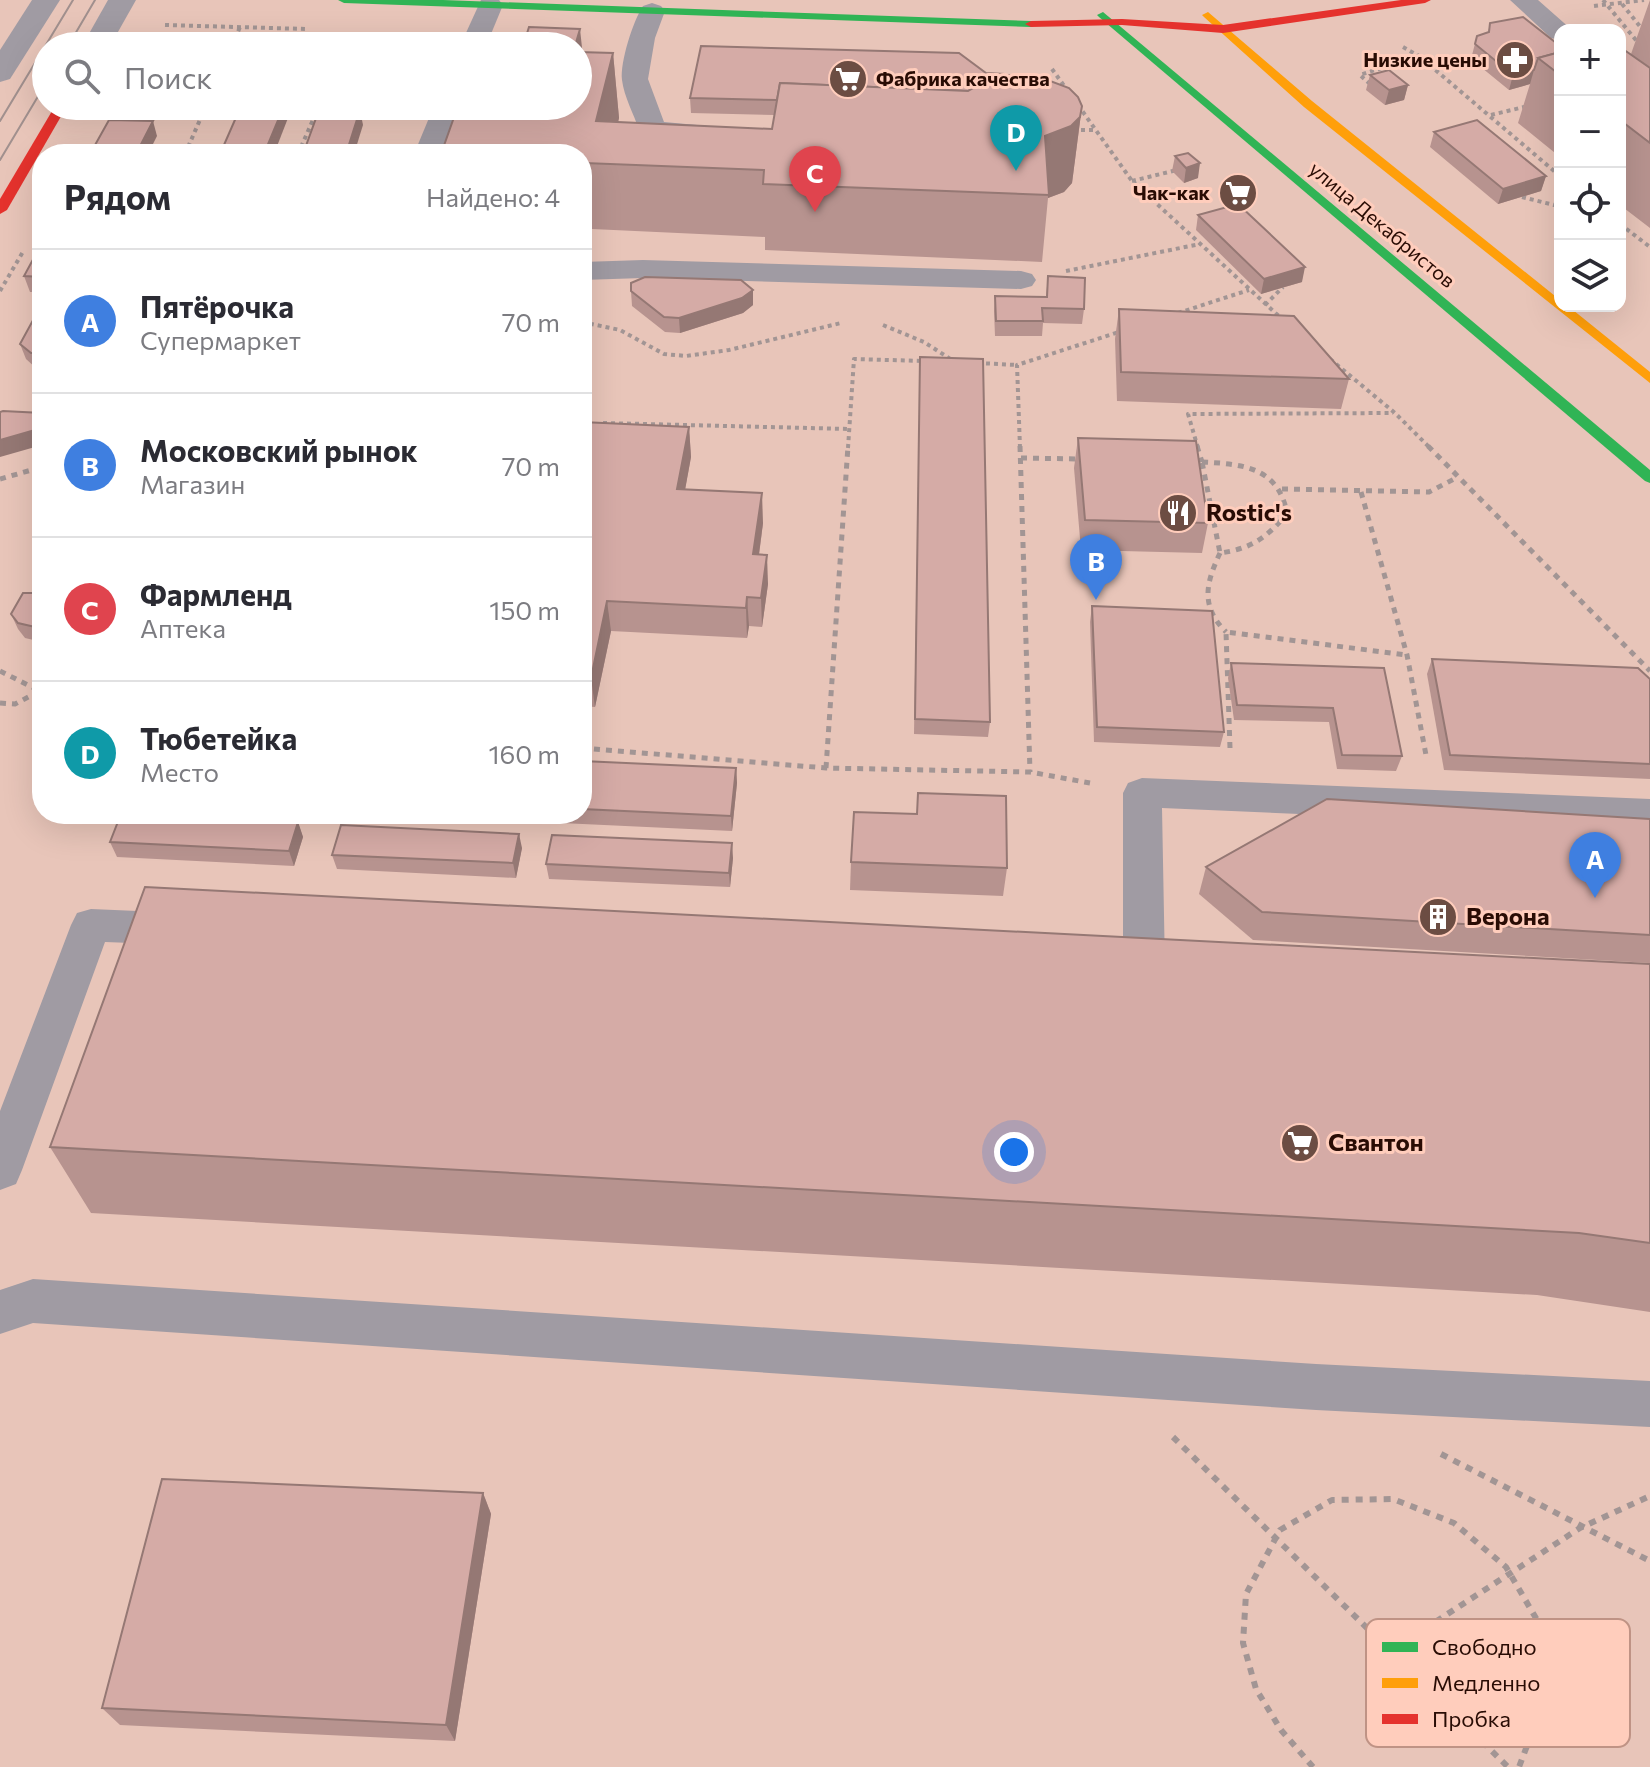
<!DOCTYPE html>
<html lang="ru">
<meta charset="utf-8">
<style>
body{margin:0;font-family:Commissioner,sans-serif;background:#f2f2f3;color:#2b2b33}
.controls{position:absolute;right:24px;top:24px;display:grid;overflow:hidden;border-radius:16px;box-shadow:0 8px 32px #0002}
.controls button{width:72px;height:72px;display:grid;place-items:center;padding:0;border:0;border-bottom:2px solid #e1e1e2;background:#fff;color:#2b2b33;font:40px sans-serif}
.you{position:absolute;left:1014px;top:1152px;width:28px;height:28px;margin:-20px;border:6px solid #fff;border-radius:50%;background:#1a73e8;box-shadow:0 0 0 12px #1a73e833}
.badge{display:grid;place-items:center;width:52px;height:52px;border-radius:50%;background:#6c4d43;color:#fff;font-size:26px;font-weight:700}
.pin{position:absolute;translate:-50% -66px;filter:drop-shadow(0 2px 4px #0008)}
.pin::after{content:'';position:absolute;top:42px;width:28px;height:24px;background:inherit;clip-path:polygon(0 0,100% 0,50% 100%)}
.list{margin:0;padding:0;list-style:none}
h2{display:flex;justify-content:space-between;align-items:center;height:104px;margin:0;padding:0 32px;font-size:34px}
h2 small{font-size:26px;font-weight:400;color:#7c7c81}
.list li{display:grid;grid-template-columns:52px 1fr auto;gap:24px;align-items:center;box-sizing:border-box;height:144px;padding:0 32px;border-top:2px solid #e1e1e2}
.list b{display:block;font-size:30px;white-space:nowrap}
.list p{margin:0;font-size:26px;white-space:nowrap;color:#7c7c81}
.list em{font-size:26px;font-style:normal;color:#7c7c81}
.icon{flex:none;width:44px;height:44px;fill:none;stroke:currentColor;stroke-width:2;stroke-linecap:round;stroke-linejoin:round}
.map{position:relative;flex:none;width:1650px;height:1767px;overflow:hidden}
.search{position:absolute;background:#fff;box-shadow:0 8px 32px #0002;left:32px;top:32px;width:560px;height:88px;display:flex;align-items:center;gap:20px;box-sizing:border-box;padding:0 28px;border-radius:44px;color:#7c7c81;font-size:30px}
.panel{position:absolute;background:#fff;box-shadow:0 8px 32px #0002;left:32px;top:144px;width:560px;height:680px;border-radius:32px}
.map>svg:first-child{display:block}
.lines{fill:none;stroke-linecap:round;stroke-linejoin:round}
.path-far2{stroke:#a29594;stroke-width:4;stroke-dasharray:4 4;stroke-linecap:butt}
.path-far1{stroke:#a29594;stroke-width:5;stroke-dasharray:6 6;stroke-linecap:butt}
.path{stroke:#a29594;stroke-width:6;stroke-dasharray:7 7;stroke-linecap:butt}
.lane{fill:#a09ba3;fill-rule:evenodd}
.street{fill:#a09ba3;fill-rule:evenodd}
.fast{fill:#30b455;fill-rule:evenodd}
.slow{fill:#ff9f0a;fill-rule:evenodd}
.jam{fill:#e5322d;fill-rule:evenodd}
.tram{stroke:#a1908e;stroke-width:2}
.wall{fill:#b7938f}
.shaded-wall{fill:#957874}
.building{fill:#d5aba6;stroke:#957874;stroke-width:2}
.labels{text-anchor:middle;stroke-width:6;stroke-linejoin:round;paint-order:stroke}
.far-poi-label{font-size:20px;font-weight:bold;fill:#290c04;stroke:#ffcdbc;text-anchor:end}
.far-street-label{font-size:20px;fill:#290c04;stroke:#ffcdbc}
.poi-label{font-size:24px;font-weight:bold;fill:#290c04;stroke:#ffcdbc;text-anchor:start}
.key{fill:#ffcdbc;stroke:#bf9385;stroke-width:2}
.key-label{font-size:22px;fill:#290c04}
</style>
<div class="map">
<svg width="1650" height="1767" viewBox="0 0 1650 1767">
<rect width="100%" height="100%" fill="#e8c5b9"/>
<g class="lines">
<g class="path-far2">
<path d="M1603,0L1640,45"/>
<path d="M1622,4L1650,39"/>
<path d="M1594,6L1644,0"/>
<path d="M165,25L307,29"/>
<path d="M232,46L240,27"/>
<path d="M1403,47L1419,56L1560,176"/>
<path d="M1052,69L1067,90"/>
<path d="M1370,84L1360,75L1418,56"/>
<path d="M1078,105L1132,181L1282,319"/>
<path d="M1491,115L1528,106"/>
<path d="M1073,130H1095"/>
<path d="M185,154L206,106"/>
<path d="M298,154L319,106"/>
<path d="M1132,181L1177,170"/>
<path d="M1522,197L1554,205L1560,203"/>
<path d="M1620,224L1650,247"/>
<path d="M1066,271L1200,244"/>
<path d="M0,291L24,250"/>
<path d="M1265,305L1283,287"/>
<path d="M1178,313L1249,290"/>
<path d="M582,322L620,330L664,354L686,356L729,350L841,323"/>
<path d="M883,325L924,342L952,360"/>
<path d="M1330,359L1395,413L1430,448"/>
<path d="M978,363L1017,365"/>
<path d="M603,423L850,429"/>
<path d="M848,448L854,359L924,361"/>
<path d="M1020,448L1017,365L1119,332"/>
<path d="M1198,448L1188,414L1393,413"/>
</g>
<g class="path-far1">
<path d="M1020,446L1030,772"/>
<path d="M1197,446L1202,462"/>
<path d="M1428,446L1650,671"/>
<path d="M1021,458L1080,459"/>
<path d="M1194,462H1202"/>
<path d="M1202,462C1243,464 1278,467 1287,513C1268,537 1251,549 1220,553Z"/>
<path d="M0,479L42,467"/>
<path d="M1282,489L1429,492L1458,477"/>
<path d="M1361,492L1407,655L1426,755"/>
<path d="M1220,553C1206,583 1200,606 1226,632"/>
<path d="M0,671L42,692"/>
<path d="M0,703L15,704L38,692L42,696"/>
<path d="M582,748L826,768L1030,772L1090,783"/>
<path d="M1230,748L1226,632L1407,655"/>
<path d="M826,768L848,446"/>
</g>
<g class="path">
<path d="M1173,1437L1508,1767"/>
<path d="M1441,1454L1650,1561"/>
<path d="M1389,1652L1580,1528L1650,1496"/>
<path d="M1313,1767L1281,1730L1256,1689L1243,1643L1246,1594L1280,1530L1332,1500L1393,1499L1454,1523L1506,1567L1540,1625L1547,1693L1519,1767"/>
</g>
<g class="lane">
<path d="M481,0H499L503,5L486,46H460Z"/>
<path d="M1510,0H1538L1572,30H1560V40L1551,38Z"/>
<path d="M652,3L661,6L665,11L655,38L648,79L664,122L708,126L712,132L708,138L698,140L643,136L639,130C634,114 624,97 622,80C620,62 633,21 643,6Z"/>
<path d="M434,106H462L442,154H414Z"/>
<path d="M643,260L1021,271L1032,274L1036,280L1032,286L1021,289L643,278L582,280V262Z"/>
<path d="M1142,778L1650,799V829L1162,808L1165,969L1159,981L1144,986L1129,981L1123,969V793L1128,783Z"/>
<path d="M91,909L184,913L198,917L204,929L198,941L184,945L105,942L22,1170L16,1184L0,1190V1111L71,925L77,913Z"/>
<path d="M33,1279L1316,1364L1650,1381V1427L1316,1410L33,1323L0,1334V1290Z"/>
</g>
<g class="street">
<path d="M32,0H60L10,79L0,82V50Z"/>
<path d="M108,0H136L110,46H82Z"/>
</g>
<g class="fast">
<path d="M338,0H443L1031,21L1037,24L1031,27L344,3Z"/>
<path d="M1103,12L1650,470V483L1645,481L1099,17L1097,15Z"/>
</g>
<path class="slow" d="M1208,12L1312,101L1560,300V306H1568L1650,372V383L1304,107L1204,17L1202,15Z"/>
<g class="jam">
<path d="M1401,0H1431L1425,3L1223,33L1122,25L1031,27L1025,24L1031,21L1122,19L1223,25Z"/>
<path d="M55,106H67L7,210L0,214V199Z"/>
</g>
<g class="tram">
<path d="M68,46L95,0"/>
<path d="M0,121L73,0"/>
<path d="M0,160L46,83"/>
</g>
</g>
<g class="wall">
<path d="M1650,0V228L1620,205V47L1631,54Z"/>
<path d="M1490,23L1560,46V157L1518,123L1530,84L1509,90L1471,59L1477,36L1488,33Z"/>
<path d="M583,52L613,53L619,118L618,122L772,129L775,115L691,113L690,98L986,73L1004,76L1082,106L1072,183L1064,192L1048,198L1042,262L765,250V237L592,229L589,242H582Z"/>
<path d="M1370,75L1408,85L1404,100L1385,105L1366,90Z"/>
<path d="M1434,132L1546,176L1541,191L1498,204L1430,147Z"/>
<path d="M1175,156L1198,178L1184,183L1172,171Z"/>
<path d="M1198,215L1302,282L1261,294L1196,230Z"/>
<path d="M42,243V292H30L24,276Z"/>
<path d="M1048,276L1084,309L1082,324L1043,323L1042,336H995L994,311L995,296L1046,297Z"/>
<path d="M753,290V305L743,313L680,333L665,332L632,306L631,291Z"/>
<path d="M1119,309L1349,379L1341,409L1117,401L1115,339Z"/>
<path d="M42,310V369H37L26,359L20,344Z"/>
<path d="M920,372L990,722L988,737L914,734Z"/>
<path d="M582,422L689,427L691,457L685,489L763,523L759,555L768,584L762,627L749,626L747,638L611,631L595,707L582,706Z"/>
<path d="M1078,438L1208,523L1202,553L1081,550L1074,468Z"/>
<path d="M42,593V642L25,638L18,629L11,614Z"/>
<path d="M1092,606L1224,732L1220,747L1094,742L1090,622Z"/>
<path d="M1432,659L1650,679V779L1444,770L1427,674Z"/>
<path d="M1231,663L1384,668L1402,756L1396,771L1337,769L1329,722L1234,720L1228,678Z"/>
<path d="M582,761L736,768L737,783L732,831L365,814H582Z"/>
<path d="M1650,819V963L1253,940L1199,894L1206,867Z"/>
<path d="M298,822L303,837L294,866L117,857L110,842Z"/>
<path d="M522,848L516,878L337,869L332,855Z"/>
<path d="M733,858L730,887L549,879L546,864Z"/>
<path d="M851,862L1007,868L1003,896L850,890Z"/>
<path d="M1650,964V1312L1537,1295L91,1213L50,1147Z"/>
<path d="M483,1493L491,1514L455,1741L120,1725L102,1708Z"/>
</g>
<g class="shaded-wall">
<path d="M580,29L587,94L578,91V46H575Z"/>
<path d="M613,53L619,118L608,164L596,121Z"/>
<path d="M1534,70L1530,84L1509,90L1513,75Z"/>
<path d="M1408,85L1404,100L1385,105L1389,90Z"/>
<path d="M284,106H285L288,118L274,154H264Z"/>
<path d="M1082,106L1072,183L1064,192L1048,198L1045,136Z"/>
<path d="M360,110L363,125L354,154H346Z"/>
<path d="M153,121L157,136L148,154H136Z"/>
<path d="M585,163L592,229L589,242L582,181V173Z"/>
<path d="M1200,163L1198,178L1184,183L1186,168Z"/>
<path d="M1546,176L1541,191L1498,204L1503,189Z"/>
<path d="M1305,267L1302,282L1261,294L1264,279Z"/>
<path d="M753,290V305L743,313L680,333L679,318Z"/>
<path d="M689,427L691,457L680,518L677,489Z"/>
<path d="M42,428V445L0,457V440Z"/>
<path d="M762,493L763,523L755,584L753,554Z"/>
<path d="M767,555L768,584L762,627L761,598Z"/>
<path d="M747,597L749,626L747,638L746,608Z"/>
<path d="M607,601L611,631L595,707L591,678Z"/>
<path d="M42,625V642L35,627Z"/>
<path d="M736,768L737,783L732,831L731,816Z"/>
<path d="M298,822L303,837L294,866L289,851Z"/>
<path d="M519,834L522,848L516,878L513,863Z"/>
<path d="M732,843L733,858L730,887L729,873Z"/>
<path d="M483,1493L491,1514L455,1741L446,1725Z"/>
</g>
<g class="building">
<path d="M1523,17L1560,46V52L1538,58L1534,70L1513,75L1475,44L1477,36L1489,32L1490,23Z"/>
<path d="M529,27L580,29L575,46H523Z"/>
<path d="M701,46L959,53L986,73L1004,74V76L991,78L968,91L780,83L777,100L690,98Z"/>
<path d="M1620,47L1650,68V143L1620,120Z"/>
<path d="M578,52L613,53L596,121L772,129L780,83L968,91L991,78L1008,75L1037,76L1069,88L1078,97L1082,106L1080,117L1071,126L1045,136L1049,195L763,184L764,170L585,163L582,173V154H441L458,106H578Z"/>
<path d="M1560,52V75L1538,58Z"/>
<path d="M1389,70L1408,85L1389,90L1370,75Z"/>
<path d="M241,106H284L264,154H220Z"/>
<path d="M319,110H360L346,154H303Z"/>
<path d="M109,120L153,121L136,154H90Z"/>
<path d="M1477,120L1546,176L1503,189L1434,132Z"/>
<path d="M1188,153L1200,163L1186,168L1175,156Z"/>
<path d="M1238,204L1305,267L1264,279L1198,215Z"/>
<path d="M42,243V277L24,276Z"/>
<path d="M1048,276L1085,278L1084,309L1042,308L1043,321H996L995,296L1047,297Z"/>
<path d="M645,277L741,280L753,290L742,298L679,318L664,317L631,291V283Z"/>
<path d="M1119,309L1294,316L1349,379L1121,372Z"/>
<path d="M42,310V353H31L20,344L38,311Z"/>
<path d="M920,357L983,359L990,722L915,719Z"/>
<path d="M3,411L42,413V428L0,440V412Z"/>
<path d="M582,422L689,427L677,489L762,493L753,554L767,555L761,598L747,597L746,608L607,601L591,678H582Z"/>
<path d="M1078,438L1196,441L1208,523L1085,520Z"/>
<path d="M23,593H42V625L35,627L18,623L11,614Z"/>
<path d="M1092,606L1212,611L1224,732L1097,727Z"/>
<path d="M1432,659L1638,668L1650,679V764L1450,755Z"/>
<path d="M1231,663L1384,668L1402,756L1342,755L1333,708L1237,705Z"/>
<path d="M582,761L736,768L731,816L582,809Z"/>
<path d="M918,793L1006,796L1007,868L851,862L854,812L917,814Z"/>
<path d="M1327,799L1650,819V935L1262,912L1206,867Z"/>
<path d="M121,814H131L298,822L289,851L110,842Z"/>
<path d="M341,825L519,834L513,863L332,855Z"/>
<path d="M552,835L732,843L729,873L546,864Z"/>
<path d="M145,887L1650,964V1243L1579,1233L50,1147Z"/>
<path d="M162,1479L483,1493L446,1725L102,1708Z"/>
</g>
<defs>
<symbol id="pharmacy-disc" viewBox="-11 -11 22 22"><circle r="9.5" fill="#6c4d43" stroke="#ffcdbc"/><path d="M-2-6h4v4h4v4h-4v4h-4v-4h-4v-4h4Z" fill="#fff"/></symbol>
<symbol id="supermarket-disc" viewBox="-11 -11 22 22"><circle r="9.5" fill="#6c4d43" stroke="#ffcdbc"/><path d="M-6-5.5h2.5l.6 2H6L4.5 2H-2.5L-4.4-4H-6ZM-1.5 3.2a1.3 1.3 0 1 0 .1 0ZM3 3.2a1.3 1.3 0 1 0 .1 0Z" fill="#fff"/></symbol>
<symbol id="restaurant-disc" viewBox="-11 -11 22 22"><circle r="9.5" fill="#6c4d43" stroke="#ffcdbc"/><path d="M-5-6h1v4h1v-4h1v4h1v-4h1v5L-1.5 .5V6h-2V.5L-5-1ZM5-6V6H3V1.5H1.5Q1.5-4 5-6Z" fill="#fff"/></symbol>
<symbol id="building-disc" viewBox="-11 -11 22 22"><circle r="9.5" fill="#6c4d43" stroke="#ffcdbc"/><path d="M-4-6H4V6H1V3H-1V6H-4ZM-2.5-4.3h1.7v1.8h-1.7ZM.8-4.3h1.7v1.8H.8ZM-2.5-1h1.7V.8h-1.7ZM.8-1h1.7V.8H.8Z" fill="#fff"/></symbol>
</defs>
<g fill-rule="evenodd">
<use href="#pharmacy-disc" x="1493" y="38" width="44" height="44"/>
<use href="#supermarket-disc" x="826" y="57" width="44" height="44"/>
<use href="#supermarket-disc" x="1216" y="171" width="44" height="44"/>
<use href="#restaurant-disc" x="1156" y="491" width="44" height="44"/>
<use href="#building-disc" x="1416" y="895" width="44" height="44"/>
<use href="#supermarket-disc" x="1278" y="1121" width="44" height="44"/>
</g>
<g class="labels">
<g class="far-poi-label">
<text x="1487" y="67">Низкие цены</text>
<text x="876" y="86" text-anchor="start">Фабрика качества</text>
<text x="1210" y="200">Чак-как</text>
</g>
<g class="far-street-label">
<text transform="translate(1382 225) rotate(40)" y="7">улица Декабристов</text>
</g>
<g class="poi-label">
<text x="1206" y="521">Rostic's</text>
<text x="1466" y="925">Верона</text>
<text x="1328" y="1151">Свантон</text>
</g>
</g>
<rect x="1366" y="1619" width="264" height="128" rx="12" class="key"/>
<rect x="1382" y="1642" width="36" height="10" fill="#30b455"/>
<rect x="1382" y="1678" width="36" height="10" fill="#ff9f0a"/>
<rect x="1382" y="1714" width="36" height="10" fill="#e5322d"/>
<g class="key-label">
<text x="1432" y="1655">Свободно</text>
<text x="1432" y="1691">Медленно</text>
<text x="1432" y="1727">Пробка</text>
</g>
</svg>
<div class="controls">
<button>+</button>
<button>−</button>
<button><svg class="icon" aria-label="locate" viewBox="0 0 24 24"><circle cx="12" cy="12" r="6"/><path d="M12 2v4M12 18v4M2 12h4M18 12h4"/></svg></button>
<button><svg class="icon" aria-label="layers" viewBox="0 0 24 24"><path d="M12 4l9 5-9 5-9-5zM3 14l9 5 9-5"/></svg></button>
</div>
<div class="you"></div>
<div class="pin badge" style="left:1595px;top:898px;background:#3f7fe0">A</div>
<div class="pin badge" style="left:1096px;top:600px;background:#3f7fe0">B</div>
<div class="pin badge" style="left:815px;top:212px;background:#e0444e">C</div>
<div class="pin badge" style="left:1016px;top:171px;background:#0f9aa8">D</div>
<div class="search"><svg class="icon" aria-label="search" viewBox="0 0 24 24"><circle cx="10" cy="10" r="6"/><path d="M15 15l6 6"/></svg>Поиск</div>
<section class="panel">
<h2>Рядом<small>Найдено: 4</small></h2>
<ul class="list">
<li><span class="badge" style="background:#3f7fe0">A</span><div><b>Пятёрочка</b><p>Супермаркет</p></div><em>70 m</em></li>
<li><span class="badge" style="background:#3f7fe0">B</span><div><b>Московский рынок</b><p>Магазин</p></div><em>70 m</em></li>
<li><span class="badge" style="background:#e0444e">C</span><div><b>Фармленд</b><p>Аптека</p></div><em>150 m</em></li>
<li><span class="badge" style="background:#0f9aa8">D</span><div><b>Тюбетейка</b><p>Место</p></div><em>160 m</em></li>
</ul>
</section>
</div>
